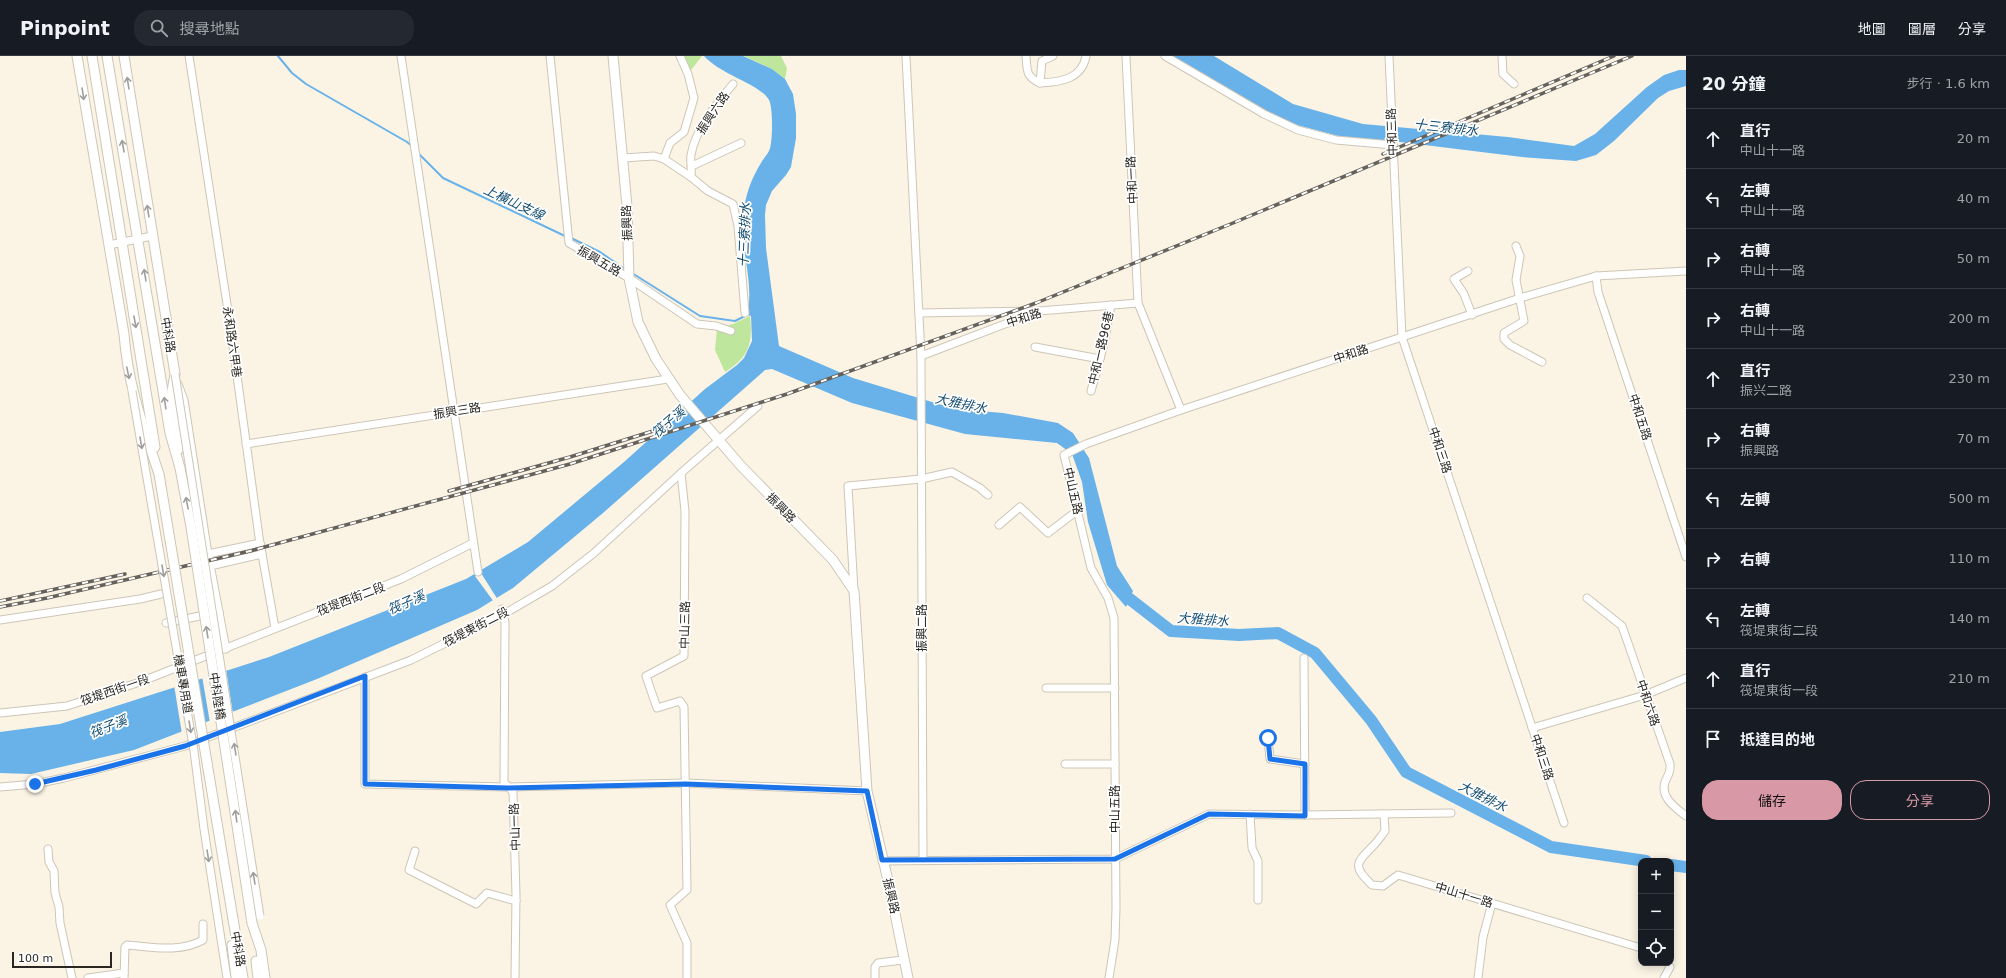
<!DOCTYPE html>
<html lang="zh-TW">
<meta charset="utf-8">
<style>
body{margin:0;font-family:"DejaVu Sans","Noto Sans TC",sans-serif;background:#242831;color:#f1f3f6}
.controls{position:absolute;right:12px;bottom:12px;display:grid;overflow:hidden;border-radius:8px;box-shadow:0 2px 10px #0003}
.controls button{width:36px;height:36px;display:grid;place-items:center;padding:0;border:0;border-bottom:1px solid #363941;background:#171b24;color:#f1f3f6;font:20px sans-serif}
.scale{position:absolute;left:12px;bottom:10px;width:100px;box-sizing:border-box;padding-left:4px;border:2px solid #2a2722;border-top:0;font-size:11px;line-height:14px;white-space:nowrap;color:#2a2722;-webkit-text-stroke:3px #fff;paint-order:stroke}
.stop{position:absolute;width:12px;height:12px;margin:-9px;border:3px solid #1a73e8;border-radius:50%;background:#fff}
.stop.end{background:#1a73e8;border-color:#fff;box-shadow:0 1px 4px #0008}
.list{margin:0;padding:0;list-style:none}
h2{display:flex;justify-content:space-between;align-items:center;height:52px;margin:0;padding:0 16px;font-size:17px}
h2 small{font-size:13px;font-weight:400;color:#9ea1a6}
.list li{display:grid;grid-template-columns:26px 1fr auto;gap:12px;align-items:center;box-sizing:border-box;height:60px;padding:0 16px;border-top:1px solid #363941}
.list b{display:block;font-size:15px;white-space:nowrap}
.list p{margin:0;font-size:13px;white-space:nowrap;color:#9ea1a6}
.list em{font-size:13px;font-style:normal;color:#9ea1a6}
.actions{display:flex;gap:8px;padding:12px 16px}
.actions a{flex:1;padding:9px 0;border:1px solid #d898a5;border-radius:16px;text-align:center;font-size:14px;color:#d898a5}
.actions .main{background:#d898a5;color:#111}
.icon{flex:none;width:22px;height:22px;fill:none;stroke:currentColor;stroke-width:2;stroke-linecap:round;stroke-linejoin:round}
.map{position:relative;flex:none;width:1686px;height:922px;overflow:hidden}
header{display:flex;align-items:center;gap:24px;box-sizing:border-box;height:56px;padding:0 20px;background:#171b24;border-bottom:1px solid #363941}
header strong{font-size:19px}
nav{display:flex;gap:22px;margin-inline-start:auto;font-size:14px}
.search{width:280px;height:36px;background:#242831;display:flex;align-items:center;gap:10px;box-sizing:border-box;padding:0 14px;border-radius:16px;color:#9ea1a6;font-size:15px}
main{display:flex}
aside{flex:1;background:#171b24}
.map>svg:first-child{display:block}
.green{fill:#bee69d}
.water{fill:#68b2e9}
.pier{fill:#fbf4e5}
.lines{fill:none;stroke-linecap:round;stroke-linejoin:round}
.stream{stroke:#68b2e9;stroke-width:2}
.river{stroke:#68b2e9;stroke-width:12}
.street-casing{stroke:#cdc6b7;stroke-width:9}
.secondary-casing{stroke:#cdc6b7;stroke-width:11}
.street{stroke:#fff;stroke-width:7}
.secondary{stroke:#fff;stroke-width:9}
.rail-casing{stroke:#66615a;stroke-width:3.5}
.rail{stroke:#fff;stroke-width:2;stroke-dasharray:6;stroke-linecap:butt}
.street-bridge-casing{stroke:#cdc6b7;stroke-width:9;stroke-linecap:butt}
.secondary-bridge-casing{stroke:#cdc6b7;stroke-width:11;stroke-linecap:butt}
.street-bridge{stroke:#fff;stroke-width:7}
.secondary-bridge{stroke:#fff;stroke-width:9}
.oneway{stroke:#9f9e9c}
.route{stroke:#1a73e8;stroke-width:5}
.labels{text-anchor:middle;stroke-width:3.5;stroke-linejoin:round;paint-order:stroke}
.street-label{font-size:12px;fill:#2a2722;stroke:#fff}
.water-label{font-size:13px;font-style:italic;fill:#134c70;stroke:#fff}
</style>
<header>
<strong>Pinpoint</strong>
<div class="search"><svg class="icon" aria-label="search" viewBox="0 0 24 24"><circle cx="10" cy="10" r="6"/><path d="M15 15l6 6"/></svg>搜尋地點</div>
<nav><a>地圖</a><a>圖層</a><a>分享</a></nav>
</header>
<main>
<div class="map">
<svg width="1686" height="922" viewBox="0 0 1686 922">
<rect width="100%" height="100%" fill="#fbf4e5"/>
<g class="green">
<path d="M680,0H702L688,18Z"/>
<path d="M744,0H781L787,12L785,23L772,13Z"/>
<path d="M750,260C753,288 749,301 725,316L715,294L717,272L733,268Z"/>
</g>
<g class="water">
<path d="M704,0H743L772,13L785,23L793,38L796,58V82L791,111L786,119L772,135L766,149L765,159L766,192L779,290L853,322L955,353L1003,357L1058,367L1073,377L1089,402L1117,510L1133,535L1126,551L1107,529L1088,466L1082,426L1072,398L1057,387L965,378L852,347L772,313L765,314L603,457L513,532L477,554L317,623L134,694L31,718L0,717V676L60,668L269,601L466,523L528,486L624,406L705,333L737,309L744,302L752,285L751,260L747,259C756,222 735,183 745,147C748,132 753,120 761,107C763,103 767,99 769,95C773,87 773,51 769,44C760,28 721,19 704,0Z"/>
<path d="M1171,0H1214L1293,48L1363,68L1508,81L1574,90L1595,78L1647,31L1664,19L1679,14H1686V30L1669,35L1658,42L1614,85L1596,99L1576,105L1522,101L1400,86L1342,81L1297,69L1265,56Z"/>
</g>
<g class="pier">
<path d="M481,517L498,544L494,546L475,520Z"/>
<path d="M226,613L233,658L210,667L202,620Z"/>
<path d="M198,622L205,669L182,678L174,629Z"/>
</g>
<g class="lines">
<g class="stream">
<path d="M278,0L292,17L306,28L407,86L412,90"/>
<path d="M417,96L443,122L567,181"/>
<path d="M571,182L600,196L626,214"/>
<path d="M632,217L700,260L735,265L745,260"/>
</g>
<g class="river">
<path d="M1120,532L1122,537L1171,575L1239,579L1278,577L1315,597L1371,664L1406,716L1551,791L1646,805"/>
<path d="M1671,809L1686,811"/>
</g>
<defs>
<g id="street">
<path d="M189,0L229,261L259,481L275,572"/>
<path d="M401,0L478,516"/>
<path d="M550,0L569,187L629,222L697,268L716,270L731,275"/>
<path d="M906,0L921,300L923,803"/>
<path d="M1026,0C1027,14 1026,21 1040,27L1042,5L1053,0"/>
<path d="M1126,0L1138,247L1181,354"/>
<path d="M1165,0L1264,58L1298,74L1336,84L1393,89"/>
<path d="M1389,0L1402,281L1564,767"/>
<path d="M1502,0L1503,18L1514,28"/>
<path d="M1040,27C1061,26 1082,23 1086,0"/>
<path d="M623,102L654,100L664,103L691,121L708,135L733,148L738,170L745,257"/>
<path d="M664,103L670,87L684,76L694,42L688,18L680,0"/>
<path d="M692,110L741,87"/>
<path d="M691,121C692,114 690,106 691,99C696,71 716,49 733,28"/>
<path d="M109,189L152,180"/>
<path d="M1516,190L1520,200L1516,224L1524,265L1504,277V283L1510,289L1542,306"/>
<path d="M1468,215L1454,223L1464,238L1472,259"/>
<path d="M1596,220L1598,236L1686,501"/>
<path d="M919,257L1033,255"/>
<path d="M1035,291L1100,303"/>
<path d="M921,300L1039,255L1138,247"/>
<path d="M178,328L184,344L208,498L226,593"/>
<path d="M1091,335L1104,288L1111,249"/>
<path d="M246,388L668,323"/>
<path d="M999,469L1020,451L1048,477L1078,454"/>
<path d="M208,498L260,487"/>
<path d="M210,510L262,498"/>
<path d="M854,535L848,430L921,423L952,416L980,432L988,439"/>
<path d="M1587,542L1622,570L1670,708C1671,716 1668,719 1665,726C1660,742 1676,752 1686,760"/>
<path d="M502,553L505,566L504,726L513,736L516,839L515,922"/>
<path d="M0,564L140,543L161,538"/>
<path d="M166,567L219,556"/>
<path d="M1304,602L1305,759"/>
<path d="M365,621V728L508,731L686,727L867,735"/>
<path d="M1046,632H1115"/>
<path d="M0,657L67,650L140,626L401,523L473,487"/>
<path d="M1532,672L1645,639L1686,622"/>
<path d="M1268,682L1270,703L1305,708"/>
<path d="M1065,708H1115"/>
<path d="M0,731L35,728L64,722L185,690L411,604L504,558L552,530L594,497L681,417"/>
<path d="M1250,758L1252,792L1258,805V844"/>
<path d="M1384,758L1385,775C1381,780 1378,785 1373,790C1356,807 1352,810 1372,829L1383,830L1398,819L1641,892"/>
<path d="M48,793L49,806L54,815L55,837L59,851L60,867L72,922"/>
<path d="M415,795L409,814L476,848L487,837L516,845"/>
<path d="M882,805L1115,803L1209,758L1305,759L1451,757"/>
<path d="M88,922L124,917"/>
<path d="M124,922L125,891L127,889C152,891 180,897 203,884V868"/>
<path d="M687,922V887L670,849L687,834L684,651L680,645L657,652L646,620L684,600L685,455L681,417L758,350"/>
<path d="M875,922V911L878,907L903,904"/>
<path d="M1109,922L1115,884L1116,852L1114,562L1108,542L1091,512L1064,399L1086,388L1181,354L1520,242L1596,220L1686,215"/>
<path d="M1478,922L1483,881L1492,847"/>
<path d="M1664,922L1670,911L1668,907"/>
</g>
<g id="secondary">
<path d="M77,0L124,278C128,330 143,370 159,418"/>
<path d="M92,0L155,391"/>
<path d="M107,0L170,377L180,412"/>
<path d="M124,0L175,318L172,335L179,393"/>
<path d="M613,0L627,150L629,222L638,266L656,303L680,339L741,410L833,504L854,535L867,735L890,833L908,922"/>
<path d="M233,863L243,922"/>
<path d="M252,867L261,894L265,922"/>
<path d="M232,889L236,922"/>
<path d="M256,905L258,922"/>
</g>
</defs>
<use href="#street" class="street-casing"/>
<use href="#secondary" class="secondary-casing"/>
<use href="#street" class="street"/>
<use href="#secondary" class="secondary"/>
<defs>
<g id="rail">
<path d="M1383,98L1614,0"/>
<path d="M449,435L570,401L669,370"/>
<path d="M0,545L125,518"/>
<path d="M0,551L47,542L250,495L570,408L787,338L1036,247L1233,167L1632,0"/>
</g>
</defs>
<use href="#rail" class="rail-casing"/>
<use href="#rail" class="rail"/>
<defs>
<g id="street-bridge">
<path d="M175,318L260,860"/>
<path d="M132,335L194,695L204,773L227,922"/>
</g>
<g id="secondary-bridge">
<path d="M180,412L191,471L252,867"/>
<path d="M159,418L233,863"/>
</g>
</defs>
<use href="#street-bridge" class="street-bridge-casing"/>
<use href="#secondary-bridge" class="secondary-bridge-casing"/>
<use href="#street-bridge" class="street-bridge"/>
<use href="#secondary-bridge" class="secondary-bridge"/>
</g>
<defs><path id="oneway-shaft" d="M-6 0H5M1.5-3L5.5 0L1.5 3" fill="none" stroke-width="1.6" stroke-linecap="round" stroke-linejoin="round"/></defs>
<g class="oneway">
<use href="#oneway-shaft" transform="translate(128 27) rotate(-99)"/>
<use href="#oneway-shaft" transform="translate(83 38) rotate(81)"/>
<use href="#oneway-shaft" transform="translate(123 90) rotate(-100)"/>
<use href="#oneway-shaft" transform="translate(148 155) rotate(-99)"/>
<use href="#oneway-shaft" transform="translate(145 219) rotate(-99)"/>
<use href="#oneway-shaft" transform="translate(135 266) rotate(80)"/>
<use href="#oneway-shaft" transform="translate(128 317) rotate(78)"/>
<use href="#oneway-shaft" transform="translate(165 347) rotate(-99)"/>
<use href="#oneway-shaft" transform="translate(141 387) rotate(80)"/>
<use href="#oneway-shaft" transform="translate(187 447) rotate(-101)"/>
<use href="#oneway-shaft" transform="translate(163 515) rotate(80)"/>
<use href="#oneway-shaft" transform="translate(207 576) rotate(-99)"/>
<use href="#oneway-shaft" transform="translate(190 671) rotate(81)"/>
<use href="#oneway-shaft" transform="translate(235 693) rotate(-99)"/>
<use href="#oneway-shaft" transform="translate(236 760) rotate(-98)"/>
<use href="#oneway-shaft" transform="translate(208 800) rotate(81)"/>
<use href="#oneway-shaft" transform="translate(254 822) rotate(-99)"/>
</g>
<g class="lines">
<path class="route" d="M35,728L96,714L185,690L365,620V728L508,732L686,728L867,735L882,804L1115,803L1209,758L1305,760V708L1270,703L1268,682"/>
</g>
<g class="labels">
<g class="street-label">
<text transform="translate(713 57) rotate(-56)" y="4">振興六路</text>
<text transform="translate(1392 76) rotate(-92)" y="4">中和三路</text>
<text transform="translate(1132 124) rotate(-93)" y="4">中和一路</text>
<text transform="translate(627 167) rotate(-92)" y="4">振興路</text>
<text transform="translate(599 205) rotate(30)" y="4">振興五路</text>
<text transform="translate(1024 262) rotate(-18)" y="4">中和路</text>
<text transform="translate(168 279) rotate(80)" y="4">中科路</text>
<text transform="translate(232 286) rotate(82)" y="4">永和路六甲巷</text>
<text transform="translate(1101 292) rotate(-77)" y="4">中和一路96巷</text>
<text transform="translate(1351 298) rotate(-18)" y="4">中和路</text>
<text transform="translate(457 355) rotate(-9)" y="4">振興三路</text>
<text transform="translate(1640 361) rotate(72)" y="4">中和五路</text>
<text transform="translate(1440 394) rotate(72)" y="4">中和三路</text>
<text transform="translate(1073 435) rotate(77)" y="4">中山五路</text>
<text transform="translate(781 452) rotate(46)" y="4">振興路</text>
<text transform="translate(351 543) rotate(-21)" y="4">筏堤西街二段</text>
<text transform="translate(685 569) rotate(-89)" y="4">中山三路</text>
<text transform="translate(476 571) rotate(-27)" y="4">筏堤東街二段</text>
<text transform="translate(922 572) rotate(-90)" y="4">振興二路</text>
<text transform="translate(183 628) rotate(80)" y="4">機車專用道</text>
<text transform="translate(115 634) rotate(-19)" y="4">筏堤西街一段</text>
<text transform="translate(217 640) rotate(81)" y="4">中科陸橋</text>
<text transform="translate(1648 647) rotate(71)" y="4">中和六路</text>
<text transform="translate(1542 701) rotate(72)" y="4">中和三路</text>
<text transform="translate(1115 753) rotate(-90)" y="4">中山五路</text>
<text transform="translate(515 771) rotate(-92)" y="4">中山一路</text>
<text transform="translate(1464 839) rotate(17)" y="4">中山十一路</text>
<text transform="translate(891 840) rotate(77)" y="4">振興路</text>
<text transform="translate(238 893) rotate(80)" y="4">中科路</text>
</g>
<g class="water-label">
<text transform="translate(1446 71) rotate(6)" y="5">十三寮排水</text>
<text transform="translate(514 146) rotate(25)" y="5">上橫山支線</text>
<text transform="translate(744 179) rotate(-88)" y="5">十三寮排水</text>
<text transform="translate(961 347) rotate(12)" y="5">大雅排水</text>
<text transform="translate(668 366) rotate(-41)" y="5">筏子溪</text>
<text transform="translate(406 546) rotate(-24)" y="5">筏子溪</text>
<text transform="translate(1203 563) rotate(4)" y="5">大雅排水</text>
<text transform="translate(108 670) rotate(-21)" y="5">筏子溪</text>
<text transform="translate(1483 740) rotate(27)" y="5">大雅排水</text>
</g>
</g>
</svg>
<div class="controls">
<button>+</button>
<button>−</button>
<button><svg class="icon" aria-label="locate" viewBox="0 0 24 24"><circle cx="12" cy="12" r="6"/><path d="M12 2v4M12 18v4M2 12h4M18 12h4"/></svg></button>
</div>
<div class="scale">100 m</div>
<div class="stop" style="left:1268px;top:682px"></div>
<div class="stop end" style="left:35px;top:728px"></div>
</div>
<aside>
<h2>20 分鐘<small>步行 · 1.6 km</small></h2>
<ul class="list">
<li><svg class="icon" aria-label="ahead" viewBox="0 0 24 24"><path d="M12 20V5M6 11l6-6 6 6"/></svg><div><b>直行</b><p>中山十一路</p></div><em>20 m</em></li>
<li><svg class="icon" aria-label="left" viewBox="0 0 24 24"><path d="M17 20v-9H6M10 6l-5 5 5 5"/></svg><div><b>左轉</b><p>中山十一路</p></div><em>40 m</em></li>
<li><svg class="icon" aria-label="right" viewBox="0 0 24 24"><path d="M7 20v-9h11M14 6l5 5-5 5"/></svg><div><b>右轉</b><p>中山十一路</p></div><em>50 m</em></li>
<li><svg class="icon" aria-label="right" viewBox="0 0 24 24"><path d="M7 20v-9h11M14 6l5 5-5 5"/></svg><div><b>右轉</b><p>中山十一路</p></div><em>200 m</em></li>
<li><svg class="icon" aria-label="ahead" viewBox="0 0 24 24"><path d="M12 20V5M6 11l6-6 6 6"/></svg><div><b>直行</b><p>振兴二路</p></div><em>230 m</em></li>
<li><svg class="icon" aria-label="right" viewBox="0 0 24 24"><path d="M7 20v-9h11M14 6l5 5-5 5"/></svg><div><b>右轉</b><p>振興路</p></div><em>70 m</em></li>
<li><svg class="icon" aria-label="left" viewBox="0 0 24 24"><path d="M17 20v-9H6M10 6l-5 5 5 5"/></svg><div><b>左轉</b></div><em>500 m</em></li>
<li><svg class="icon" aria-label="right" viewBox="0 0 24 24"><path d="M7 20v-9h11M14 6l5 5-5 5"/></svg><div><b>右轉</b></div><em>110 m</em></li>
<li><svg class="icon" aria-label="left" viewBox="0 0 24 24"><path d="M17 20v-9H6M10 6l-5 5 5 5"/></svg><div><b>左轉</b><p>筏堤東街二段</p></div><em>140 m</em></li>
<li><svg class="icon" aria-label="ahead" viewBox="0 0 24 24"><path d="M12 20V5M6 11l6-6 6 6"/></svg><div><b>直行</b><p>筏堤東街一段</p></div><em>210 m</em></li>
<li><svg class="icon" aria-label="arrive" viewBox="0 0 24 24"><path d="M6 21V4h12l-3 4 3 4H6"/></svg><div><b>抵達目的地</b></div></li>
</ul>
<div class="actions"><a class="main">儲存</a><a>分享</a></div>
</aside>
</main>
